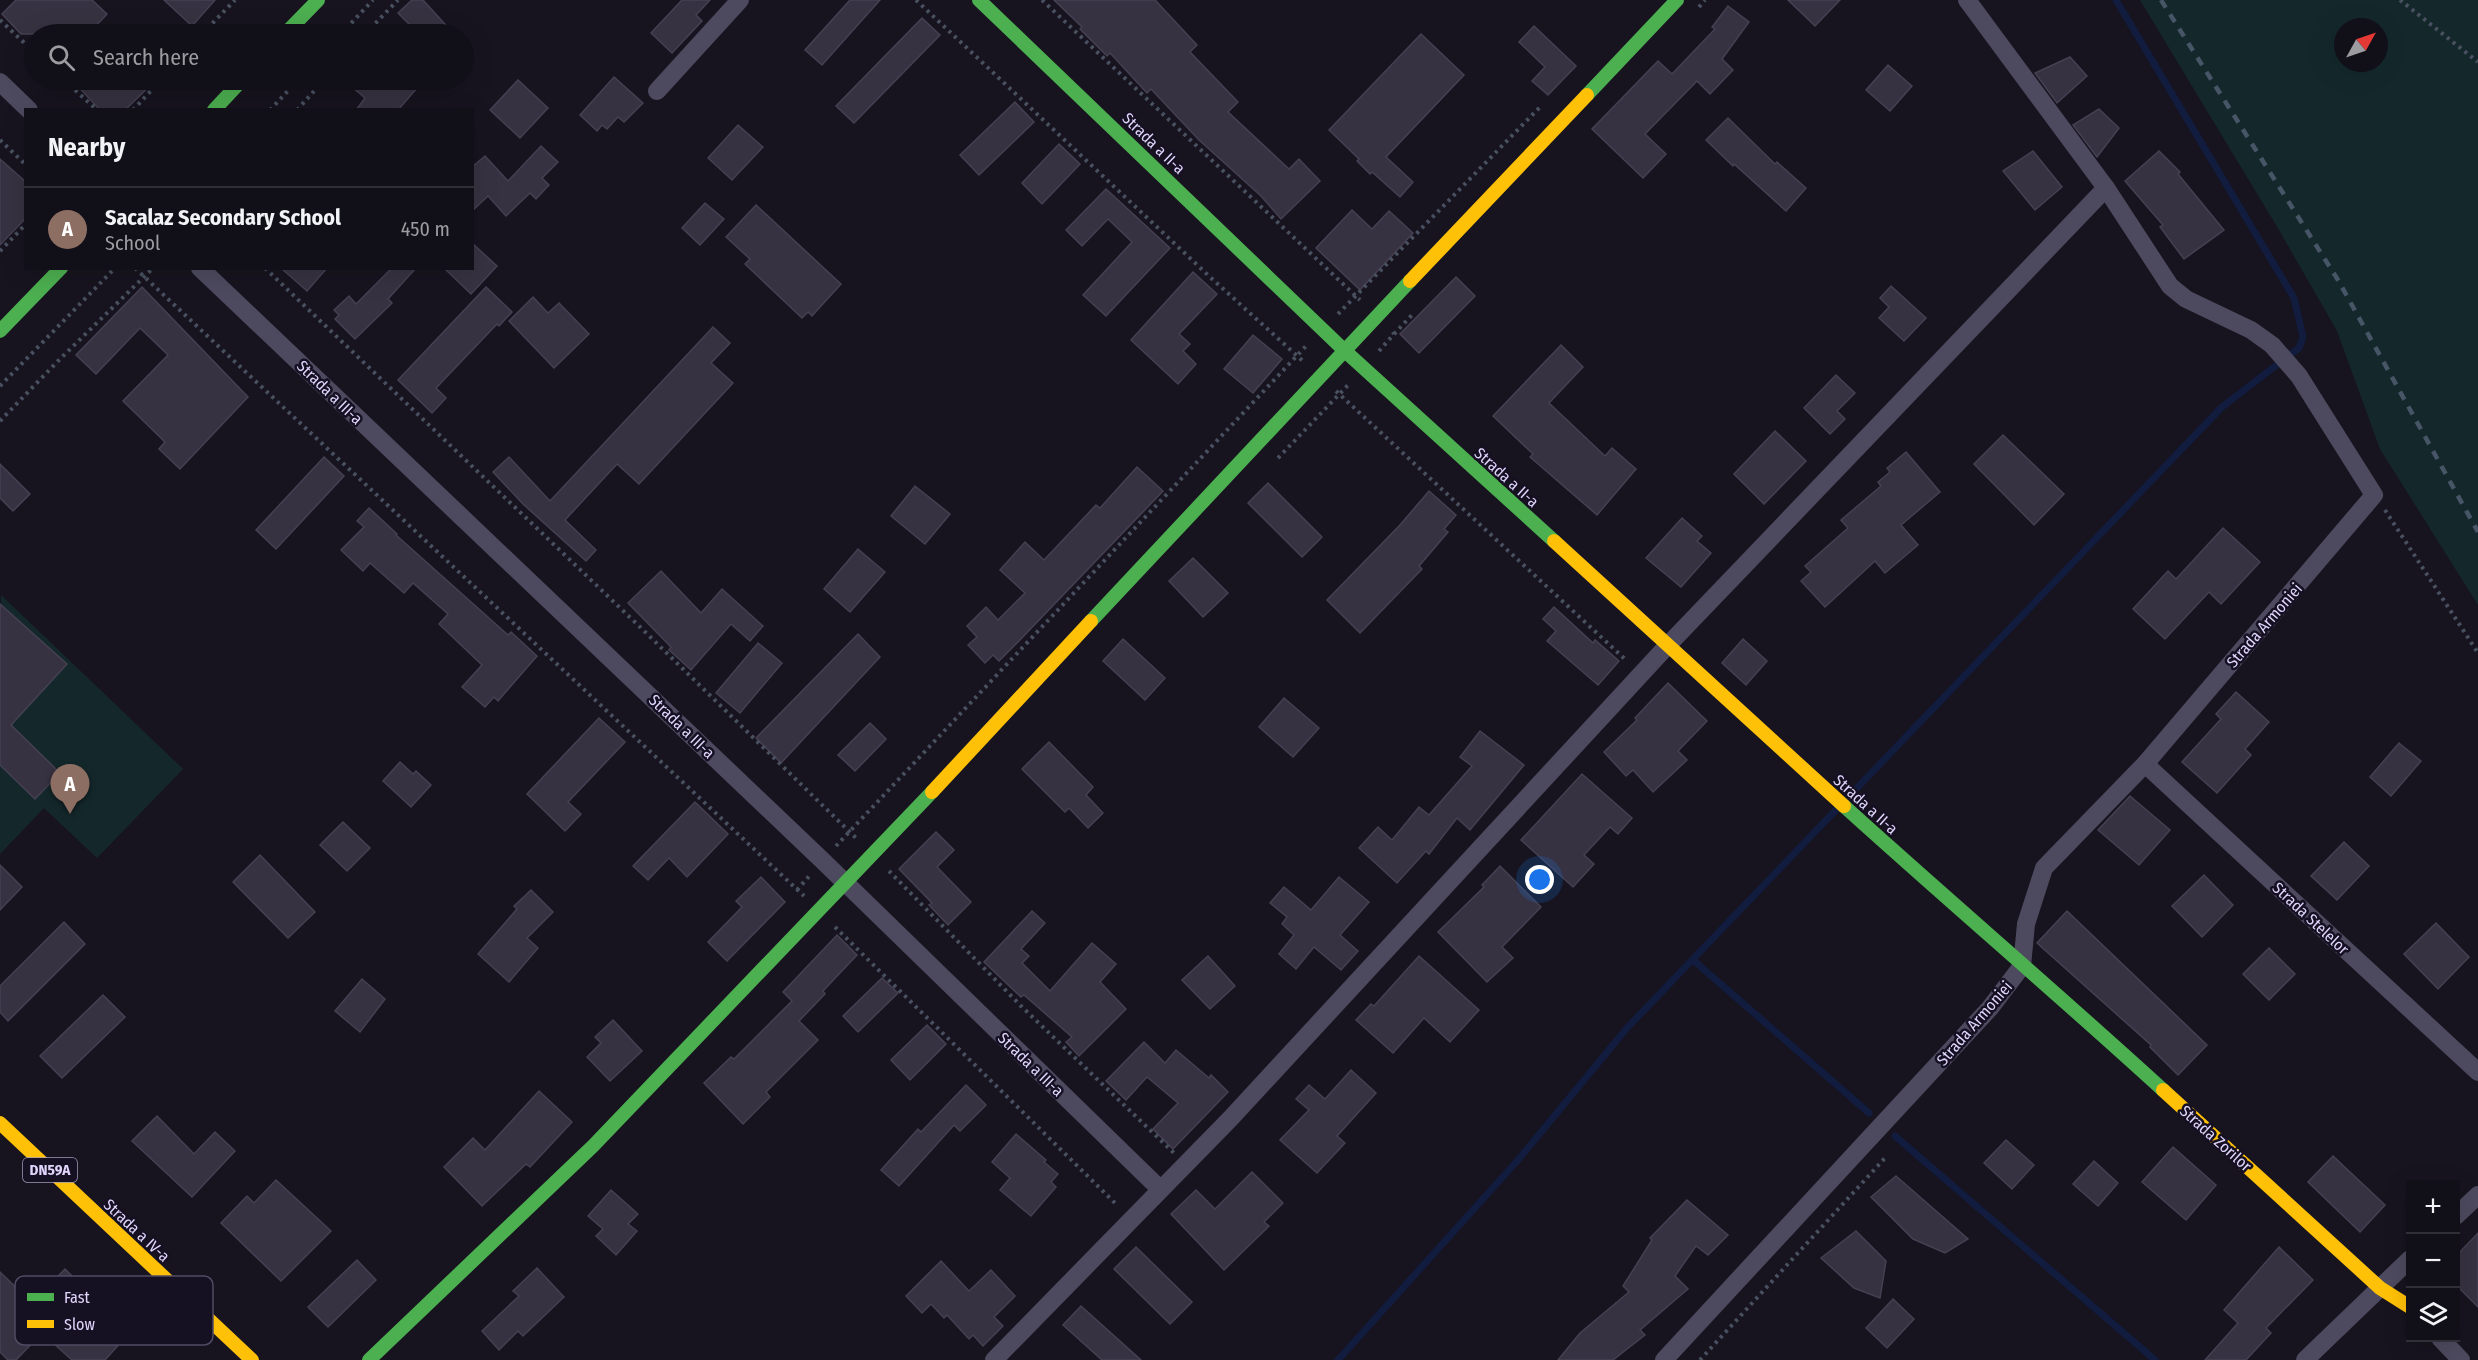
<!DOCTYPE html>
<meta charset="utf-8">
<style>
body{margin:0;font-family:"Fira Sans Condensed",sans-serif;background:#1e1d24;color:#f1f3f6}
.controls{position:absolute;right:18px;bottom:18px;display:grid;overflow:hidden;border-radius:0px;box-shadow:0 6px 24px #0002}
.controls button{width:54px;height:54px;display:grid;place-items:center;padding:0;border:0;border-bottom:2px solid #302f36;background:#110f17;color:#f1f3f6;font:30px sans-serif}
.compass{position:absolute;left:2334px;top:18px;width:54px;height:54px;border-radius:50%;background:#110f17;box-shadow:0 6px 24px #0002;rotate:50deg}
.you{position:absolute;left:1540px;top:880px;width:21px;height:21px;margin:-15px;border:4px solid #fff;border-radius:50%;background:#1a73e8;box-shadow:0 0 0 9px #1a73e833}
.badge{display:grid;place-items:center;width:39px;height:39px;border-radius:50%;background:#9992af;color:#fff;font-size:20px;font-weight:700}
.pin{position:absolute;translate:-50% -50px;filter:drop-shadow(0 2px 3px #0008)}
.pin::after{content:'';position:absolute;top:32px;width:21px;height:18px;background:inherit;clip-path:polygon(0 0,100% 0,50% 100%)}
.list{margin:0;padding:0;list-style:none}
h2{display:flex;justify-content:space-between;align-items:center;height:78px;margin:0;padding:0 24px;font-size:26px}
h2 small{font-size:20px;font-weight:400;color:#9c9ca1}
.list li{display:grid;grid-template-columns:39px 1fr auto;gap:18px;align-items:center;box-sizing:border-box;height:84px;padding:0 24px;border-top:2px solid #302f36}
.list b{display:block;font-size:22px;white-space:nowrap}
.list p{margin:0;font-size:20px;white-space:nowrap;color:#9c9ca1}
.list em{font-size:20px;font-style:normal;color:#9c9ca1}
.icon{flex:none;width:33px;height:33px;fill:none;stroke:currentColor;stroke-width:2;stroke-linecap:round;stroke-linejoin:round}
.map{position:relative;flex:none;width:2478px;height:1360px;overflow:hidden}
.search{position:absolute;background:#110f17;box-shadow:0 6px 24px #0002;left:24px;top:24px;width:450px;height:66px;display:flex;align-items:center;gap:15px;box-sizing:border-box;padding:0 21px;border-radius:33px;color:#9c9ca1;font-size:22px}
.panel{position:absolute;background:#110f17;box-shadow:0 6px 24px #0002;left:24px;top:108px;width:450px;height:162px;border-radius:0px}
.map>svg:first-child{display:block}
.green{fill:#14282b;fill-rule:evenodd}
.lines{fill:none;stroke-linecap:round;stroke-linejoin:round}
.stream{stroke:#111c3f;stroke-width:7}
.building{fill:#373241;stroke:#454052;stroke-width:1.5}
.path{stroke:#495160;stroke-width:4;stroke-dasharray:3 4.5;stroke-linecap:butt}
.street{stroke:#4d4a5f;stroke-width:18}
.fast{stroke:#4caf50;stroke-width:14}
.slow{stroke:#ffc107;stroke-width:14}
.rail{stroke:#475567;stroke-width:4.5;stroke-dasharray:9 8;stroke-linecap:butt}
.labels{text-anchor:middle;stroke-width:5;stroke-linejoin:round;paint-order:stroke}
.shield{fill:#161023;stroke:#a39bbb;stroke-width:1.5}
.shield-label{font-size:15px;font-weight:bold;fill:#dfd6fc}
.street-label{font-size:16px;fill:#dfd6fc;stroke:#161023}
.key{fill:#161023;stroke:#524b64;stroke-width:1.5}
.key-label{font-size:16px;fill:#dfd6fc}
</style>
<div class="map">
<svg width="2478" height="1360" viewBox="0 0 2478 1360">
<rect width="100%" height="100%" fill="#17141f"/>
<g class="green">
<path d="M2140,0H2478V605L2380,449L2337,331L2279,230ZM2343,27H2379V63H2343Z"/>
<path d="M1,595L183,769L97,858L44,808L0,854V765L35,799L60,773L0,715Z"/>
</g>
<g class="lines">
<g class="stream">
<path d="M1693,960L1869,1113"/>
<path d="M1895,1136L2155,1360"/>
<path d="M1338,1360L1518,1160L1627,1028L2222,407L2299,348L2303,337L2294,298L2116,0"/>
</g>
</g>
<g class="building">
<path d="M16,0H92L107,14L88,34H21L2,14Z"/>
<path d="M164,0H215L192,26Z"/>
<path d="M412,0H423L454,34H398L409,24L398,13Z"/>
<path d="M682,0H710L696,15L702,21L672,53L651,33Z"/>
<path d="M850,0H880L822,65L805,50Z"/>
<path d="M1054,0H1155L1197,45L1190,52L1238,102L1228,112L1289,169L1299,159L1320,181L1281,219L1261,196L1199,140L1151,89L1147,93L1110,53L1107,56L1080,29L1082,27Z"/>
<path d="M1788,0H1840L1815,26Z"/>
<path d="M1728,6L1749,22L1722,59L1733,70L1710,94L1697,81L1645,134L1666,154L1643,178L1592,129L1658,61L1672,74L1715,29L1712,27Z"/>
<path d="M922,18L940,35L854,123L836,106Z"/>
<path d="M1534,26L1576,66L1548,95L1532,81L1545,67L1519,42Z"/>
<path d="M1421,34L1464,75L1386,157L1413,182L1400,197L1372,172L1370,174L1357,161L1359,159L1329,130Z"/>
<path d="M2070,57L2087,76L2057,103L2035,73Z"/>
<path d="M1888,65L1912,86L1890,111L1866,90Z"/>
<path d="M614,77L643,103L624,122L618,117L607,129L602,125L597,131L580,115Z"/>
<path d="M72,80H156L125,110H100Z"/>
<path d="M344,80H424L398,110H356L365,98Z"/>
<path d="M518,80L548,108L520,138L490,110Z"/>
<path d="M1015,102L1034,122L979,175L960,155Z"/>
<path d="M2099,109L2119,128L2097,157L2073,125Z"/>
<path d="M1728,118L1775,164L1777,162L1806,188L1786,211L1734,164L1733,166L1706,140Z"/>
<path d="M738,125L763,147L732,180L708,158Z"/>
<path d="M1059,144L1080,164L1042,204L1022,183Z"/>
<path d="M541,146L558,162L542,178L549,185L536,199L530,193L506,216L488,196L472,211V167L485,156L508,181Z"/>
<path d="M2033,151L2062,187L2035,210L2003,171Z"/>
<path d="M2159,151L2180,172L2178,174L2224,230L2184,259L2160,227L2163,225L2125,181Z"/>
<path d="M0,159L26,182V218L0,245Z"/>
<path d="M1106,189L1170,248L1106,316L1083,295L1132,242L1108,219L1082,246L1066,230Z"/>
<path d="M705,203L724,219L700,245L682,228Z"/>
<path d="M756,205L841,284L812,316L808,312L802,318L745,264L750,259L726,237Z"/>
<path d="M1352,210L1372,229L1389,211L1413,233L1360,290L1316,248Z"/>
<path d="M472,243L497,266L471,294L444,268H472Z"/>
<path d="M281,268H327L307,291Z"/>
<path d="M392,268H416L388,299L392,303L355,339L335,319L339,315L334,310L349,296L356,304Z"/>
<path d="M1193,272L1217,294L1179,334L1190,344L1183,351L1196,364L1178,384L1131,340Z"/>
<path d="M1456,277L1475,296L1419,353L1400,334Z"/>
<path d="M1891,286L1926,318L1904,341L1879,318L1889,307L1880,298Z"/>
<path d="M142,287L248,397L180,469L159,449L165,442L123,401L168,355L140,328L96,374L76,355Z"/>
<path d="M486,287L512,312L499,326L497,324L436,388L446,398L432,413L398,380Z"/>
<path d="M533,297L548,313L559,303L589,334L554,368L509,321Z"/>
<path d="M713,327L730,343L711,363L733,383L639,484L617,464L565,520L596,550L586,561L523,504L493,472L509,457L550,501Z"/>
<path d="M1253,335L1282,359L1253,393L1224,369Z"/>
<path d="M1561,345L1583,367L1549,403L1605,456L1612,448L1636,469L1597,515L1530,457L1533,454L1493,416Z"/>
<path d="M1836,375L1855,393L1837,411L1845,419L1830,434L1804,408Z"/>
<path d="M1775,431L1806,461L1764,504L1734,474Z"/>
<path d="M2003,435L2064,494L2034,525L1974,464Z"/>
<path d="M1906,452L1940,492L1901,525L1918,545L1885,573L1875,561L1825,607L1801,581L1811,572L1805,566L1848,528L1841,520L1881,486L1878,482L1890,472L1887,468Z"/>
<path d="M324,457L344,476L276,549L256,530Z"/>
<path d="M0,464L30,494L13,511L0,498Z"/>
<path d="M1137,467L1163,491L1018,642L999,661L993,655L985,663L968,645L977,637L967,626L986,607L998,620L1025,593L1000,570L1025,542L1044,560L1096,505L1100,508Z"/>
<path d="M1268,483L1322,537L1302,557L1248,503Z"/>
<path d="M915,486L950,514L925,544L891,516Z"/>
<path d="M1429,491L1456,515L1444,529L1448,532L1419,566L1422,569L1360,633L1327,600L1400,525Z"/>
<path d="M369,508L397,534L396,535L508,635L511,632L537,656L498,701L494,697L485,707L462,687L482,665L439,624L448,614L413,583L404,593L370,563L363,571L341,550L364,527L357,521Z"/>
<path d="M1682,518L1702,536L1697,541L1711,553L1681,587L1646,558Z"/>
<path d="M2223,528L2260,562L2221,604L2209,592L2165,639L2133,609L2168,571L2176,579Z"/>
<path d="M858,549L885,572L850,612L824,589Z"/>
<path d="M1193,558L1228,593L1203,617L1169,581Z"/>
<path d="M661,571L701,613L722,589L763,626L750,641L731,624L691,670L669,650L671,647L628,603Z"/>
<path d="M0,604L67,664L11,725L60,773L35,799L0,765Z"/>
<path d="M1554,607L1593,643L1595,640L1619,661L1598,685L1547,641L1556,631L1543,619Z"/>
<path d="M858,634L880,657L781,763L756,738Z"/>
<path d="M1123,639L1165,678L1145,700L1103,661Z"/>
<path d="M1743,639L1767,661L1746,685L1722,663Z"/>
<path d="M758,643L782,663L740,713L716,693Z"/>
<path d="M1668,683L1707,721L1678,751L1687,760L1653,792L1633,770L1626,776L1604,752L1637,720L1635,718Z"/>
<path d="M2236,692L2269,722L2245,749L2251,755L2217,793L2182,762L2221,719L2216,714Z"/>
<path d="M1284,698L1319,728L1293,757L1259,727Z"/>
<path d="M599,718L625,742L568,802L581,814L565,831L527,794Z"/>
<path d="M870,723L886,739L855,771L838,755Z"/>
<path d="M1480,731L1524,765L1470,830L1457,818L1429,854L1426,851L1397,883L1359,848L1378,827L1392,840L1419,807L1429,815L1472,766L1460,757Z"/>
<path d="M1049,742L1093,787L1086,795L1103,813L1088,828L1069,808L1065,812L1022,769Z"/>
<path d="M2399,743L2421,761L2391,796L2370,777Z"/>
<path d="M400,762L413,774L416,771L431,785L411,807L383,781Z"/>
<path d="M1582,774L1632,818L1618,834L1610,827L1584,855L1594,864L1573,887L1521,840Z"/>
<path d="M2130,796L2170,830L2139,865L2098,830Z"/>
<path d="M695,802L728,834L687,877L669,858L648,880L633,866Z"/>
<path d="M343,822L370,848L347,871L320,845Z"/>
<path d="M936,832L954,850L937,867L971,902L948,925L929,905L932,903L899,869Z"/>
<path d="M2344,842L2369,866L2337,900L2311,876Z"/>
<path d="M260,855L315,912L288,938L233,882Z"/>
<path d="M0,865L22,887L0,910Z"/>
<path d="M1500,866L1541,907L1502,947L1513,958L1487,982L1438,932L1484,887L1482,885Z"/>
<path d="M2204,875L2233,905L2202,937L2172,906Z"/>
<path d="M761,877L785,902L727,961L708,942L742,907L736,901Z"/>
<path d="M1339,877L1369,902L1340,935L1358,951L1341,970L1314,947L1296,969L1279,954L1294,935L1282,924L1287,917L1270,903L1284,887L1311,910Z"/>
<path d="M531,890L553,912L527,938L538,948L509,982L478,954L517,909L514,906Z"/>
<path d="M1032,911L1045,923L1021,949L1029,956L1022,963L1050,991L1092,943L1116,964L1100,982L1126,1009L1079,1056L1066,1042L1072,1037L1024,995L1021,997L984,962Z"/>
<path d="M2067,911L2207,1045L2178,1075L2150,1047L2151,1045L2037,943Z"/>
<path d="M64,922L85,944L8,1021L0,1012V986Z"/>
<path d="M2436,923L2469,957L2438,989L2404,954Z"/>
<path d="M837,935L857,955L823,991L825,994L799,1021L818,1040L766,1092L770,1097L743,1124L704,1083L731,1057L734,1059L792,1001L783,992Z"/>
<path d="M2269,948L2295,974L2269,1000L2243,974Z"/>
<path d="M1208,956L1235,986L1210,1009L1182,980Z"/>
<path d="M1419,956L1479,1010L1450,1042L1424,1018L1393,1053L1356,1020L1371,1004L1374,1006Z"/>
<path d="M882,978L898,993L858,1032L843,1016Z"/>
<path d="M362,979L385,999L360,1032L335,1011Z"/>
<path d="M103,995L125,1017L62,1078L40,1056Z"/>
<path d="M613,1020L642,1051L610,1081L587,1057L601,1043L595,1037Z"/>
<path d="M927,1025L946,1044L910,1080L891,1060Z"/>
<path d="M1144,1042L1165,1063L1176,1050L1209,1078L1211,1075L1228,1092L1173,1149L1153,1129L1178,1103L1147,1077L1126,1100L1106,1081Z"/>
<path d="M1351,1070L1376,1093L1337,1136L1345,1143L1317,1173L1280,1140L1309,1110L1296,1099L1309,1085L1325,1099Z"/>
<path d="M966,1085L986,1105L960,1131L954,1125L899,1186L881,1170L918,1129L921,1132Z"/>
<path d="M539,1091L572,1122L530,1167L526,1164L482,1206L444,1167L473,1138L485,1150Z"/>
<path d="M157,1116L194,1154L215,1132L235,1151L192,1197L132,1141Z"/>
<path d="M1016,1134L1046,1160L1044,1162L1058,1174L1051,1182L1056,1187L1031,1216L1000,1190L1010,1178L992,1162Z"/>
<path d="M2006,1140L2034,1165L2012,1189L1984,1163Z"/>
<path d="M2173,1147L2216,1185L2186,1220L2142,1182Z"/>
<path d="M2333,1156L2385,1205L2360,1232L2308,1182Z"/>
<path d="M2094,1161L2118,1183L2098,1206L2073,1184Z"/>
<path d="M1252,1172L1283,1203L1264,1222L1269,1226L1224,1270L1171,1214L1196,1190L1215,1209Z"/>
<path d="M1896,1176L1968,1239L1945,1253L1913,1239L1871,1197Z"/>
<path d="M276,1180L331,1231L281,1281L221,1223L247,1196L254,1203Z"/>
<path d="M611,1190L638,1214L628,1224L637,1231L616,1255L596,1236L603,1229L588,1216Z"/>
<path d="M1687,1200L1728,1235L1708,1255L1696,1246L1675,1276L1688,1289L1640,1330L1645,1335L1613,1360H1558L1580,1333L1629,1292L1623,1286L1652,1240L1650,1238Z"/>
<path d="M1856,1231L1886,1261L1880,1298L1854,1288L1821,1258Z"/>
<path d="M2478,1233V1307L2456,1285V1256Z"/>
<path d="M1136,1247L1192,1302L1170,1324L1114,1269Z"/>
<path d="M2279,1247L2313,1280L2266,1328L2271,1333L2246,1360H2205L2238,1323L2224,1310Z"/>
<path d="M357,1260L376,1280L328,1327L308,1307Z"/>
<path d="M941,1261L969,1291L991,1270L1015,1296L994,1317L1003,1326L983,1346L973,1335L969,1339L947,1315L944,1318L931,1304L922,1313L906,1296Z"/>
<path d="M537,1268L564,1297L523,1336L518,1331L499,1350L482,1331L519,1296L513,1291Z"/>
<path d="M65,1269L84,1288L83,1289L130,1332L105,1360H72L42,1333L16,1360H8L0,1352V1272L32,1303Z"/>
<path d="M1893,1299L1914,1319L1887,1348L1866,1328Z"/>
<path d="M1081,1306L1141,1360H1102L1063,1325Z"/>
</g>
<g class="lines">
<g class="path">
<path d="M916,0L1210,277L1304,362"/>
<path d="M1042,0L1360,300"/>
<path d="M2400,0L2478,62"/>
<path d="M1699,7L1705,0"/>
<path d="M0,20L34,52"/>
<path d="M202,34L235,0"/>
<path d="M341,34L373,0"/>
<path d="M365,34L398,0"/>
<path d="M64,80L97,110"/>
<path d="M133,110L161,80"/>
<path d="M270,110L298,80"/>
<path d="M297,110L324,80"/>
<path d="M0,140L26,165"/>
<path d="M0,251L26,224"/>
<path d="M135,268L804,896"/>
<path d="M265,268L639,626L858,840"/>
<path d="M1338,314L1540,107"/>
<path d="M1394,334L1412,315"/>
<path d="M1379,351L1394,334L1393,332"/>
<path d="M0,386L115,268"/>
<path d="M1336,391L1627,661"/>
<path d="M0,421L58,361L153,268"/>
<path d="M1278,458L1350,383"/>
<path d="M2385,510L2478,653"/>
<path d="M836,846L1307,345"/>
<path d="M889,871L1021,1006L1174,1153"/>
<path d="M797,890L811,874"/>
<path d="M835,927L1118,1206"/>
<path d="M1700,1360L1885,1158"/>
</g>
<g class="street">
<path d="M0,82L29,110"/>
<path d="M657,91L740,0"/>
<path d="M200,268L823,861L1160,1189"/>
<path d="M2145,764L2478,1072"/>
<path d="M2456,1216L2478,1195"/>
<path d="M2440,1338L2461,1360"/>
<path d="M994,1360L1230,1119L1668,645L2106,188"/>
<path d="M1664,1360L1990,1008L2022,966L2026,924L2044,868L2145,764L2374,495L2299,376L2272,345L2251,330L2186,299L2170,286L2106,188L1967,0"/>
<path d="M2305,1360L2410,1259"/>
</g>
<g class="fast">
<path d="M979,0L1345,351L1554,541"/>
<path d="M285,34L318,0"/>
<path d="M1587,95L1677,0"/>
<path d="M214,110L242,80"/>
<path d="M0,331L61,268"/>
<path d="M1091,621L1410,281"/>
<path d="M1844,806C1950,902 2058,994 2163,1090"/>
<path d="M369,1360L593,1146L932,792"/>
</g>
<g class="slow">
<path d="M1410,281L1587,95"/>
<path d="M1554,541L1844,806"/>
<path d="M932,792L1091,621"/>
<path d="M2163,1090L2380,1288L2410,1307"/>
<path d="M0,1123L252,1360"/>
</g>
<path class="rail" d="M2161,0L2338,280L2478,532"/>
</g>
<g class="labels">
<rect class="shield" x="23" y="1158" width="54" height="24" rx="4.5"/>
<g class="shield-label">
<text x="50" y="1175">DN59A</text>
</g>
<g class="street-label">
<text transform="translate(1154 143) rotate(44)" y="6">Strada a II-a</text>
<text transform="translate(330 392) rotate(44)" y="6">Strada a III-a</text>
<text transform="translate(1507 477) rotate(42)" y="6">Strada a II-a</text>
<text transform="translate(2264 625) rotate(-49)" y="6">Strada Armoniei</text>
<text transform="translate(682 726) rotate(44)" y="6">Strada a III-a</text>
<text transform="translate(1866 804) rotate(42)" y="6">Strada a II-a</text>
<text transform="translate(2311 918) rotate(43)" y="6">Strada Stelelor</text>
<text transform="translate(1974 1023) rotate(-49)" y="6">Strada Armoniei</text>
<text transform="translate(1031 1064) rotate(44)" y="6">Strada a III-a</text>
<text transform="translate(2216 1138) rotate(42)" y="6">Strada Zorilor</text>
<text transform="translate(137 1230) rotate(43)" y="6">Strada a IV-a</text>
</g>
</g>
<rect x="15" y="1276" width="198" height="69" rx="9" class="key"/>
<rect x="27" y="1293" width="27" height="8" fill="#4caf50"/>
<rect x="27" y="1320" width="27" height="8" fill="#ffc107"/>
<g class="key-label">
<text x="64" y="1303">Fast</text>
<text x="64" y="1330">Slow</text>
</g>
</svg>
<div class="controls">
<button>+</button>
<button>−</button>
<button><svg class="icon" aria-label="layers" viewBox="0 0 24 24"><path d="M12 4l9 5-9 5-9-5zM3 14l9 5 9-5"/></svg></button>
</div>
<svg class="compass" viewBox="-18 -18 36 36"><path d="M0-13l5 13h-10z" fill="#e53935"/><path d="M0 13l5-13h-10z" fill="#9c9ca1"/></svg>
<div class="you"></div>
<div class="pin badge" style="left:70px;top:814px;background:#8d6e63">A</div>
<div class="search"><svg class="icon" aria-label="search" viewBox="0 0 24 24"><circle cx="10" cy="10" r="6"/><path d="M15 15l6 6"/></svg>Search here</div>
<section class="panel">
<h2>Nearby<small></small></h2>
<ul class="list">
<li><span class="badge" style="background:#8d6e63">A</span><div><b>Sacalaz Secondary School</b><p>School</p></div><em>450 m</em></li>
</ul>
</section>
</div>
